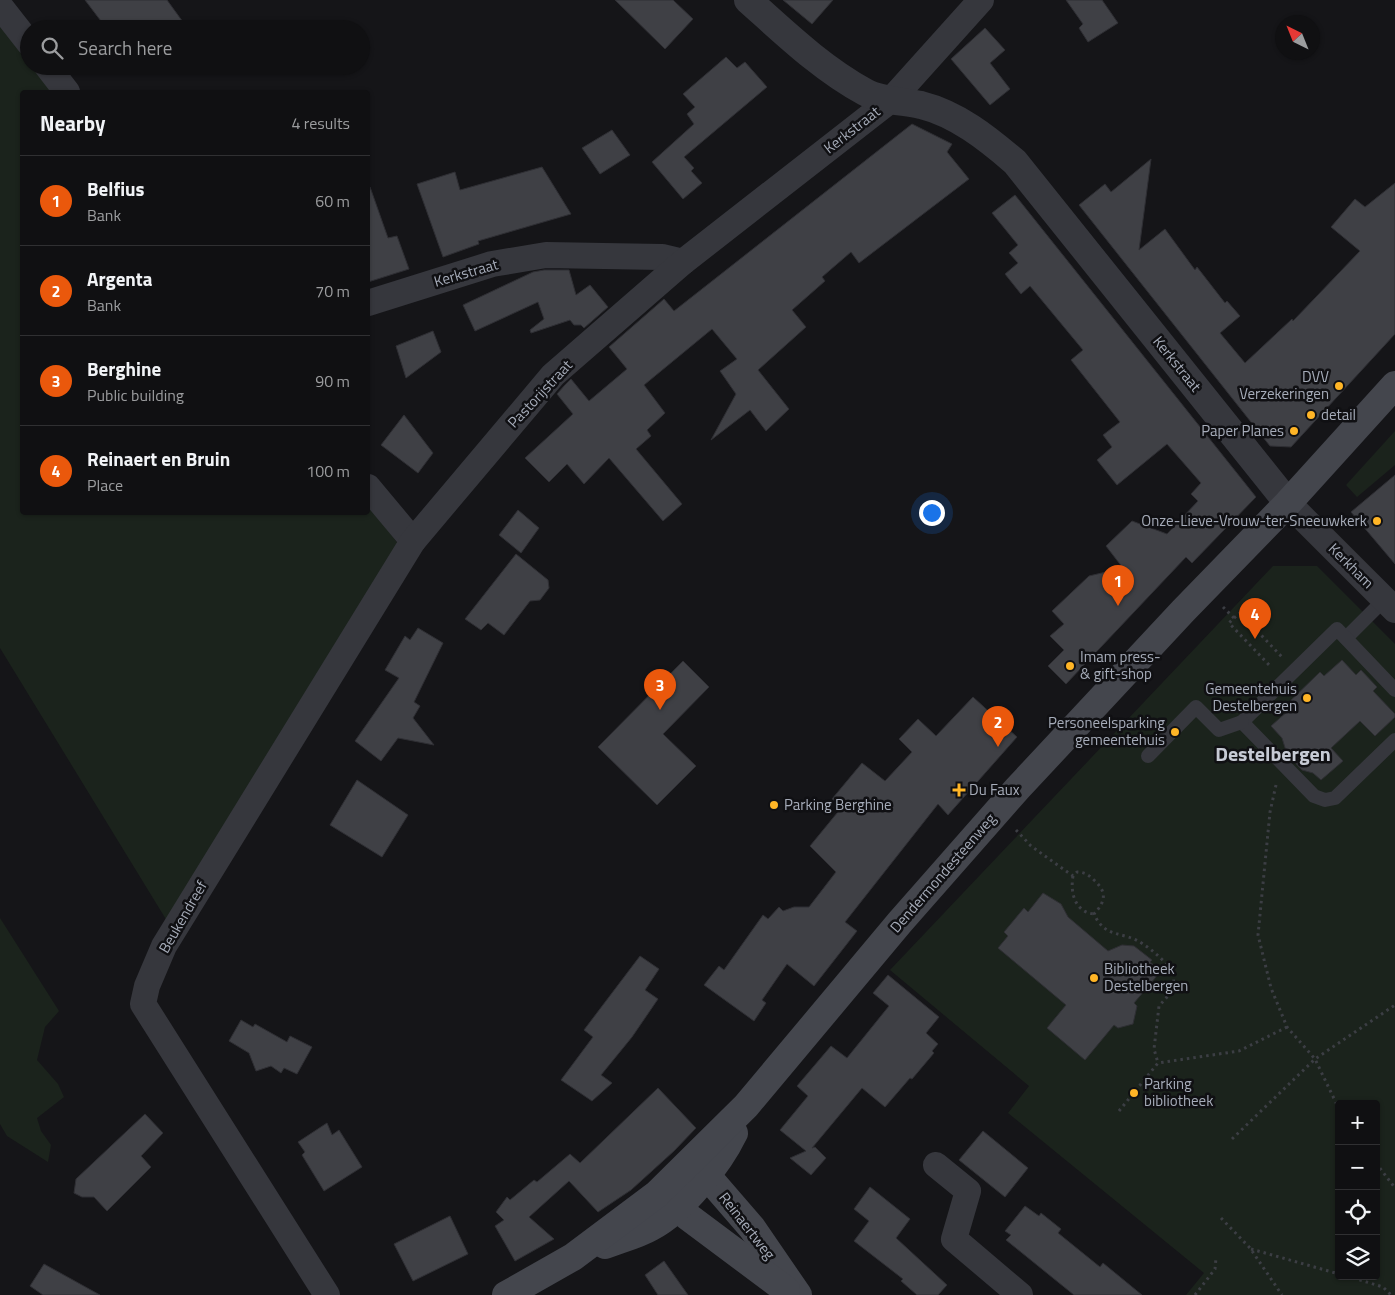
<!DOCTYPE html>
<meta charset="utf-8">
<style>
body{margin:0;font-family:"Titillium Web",sans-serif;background:#1e1e20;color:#f1f3f6}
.controls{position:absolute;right:15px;bottom:15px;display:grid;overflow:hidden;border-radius:5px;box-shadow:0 1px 4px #0004}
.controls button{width:45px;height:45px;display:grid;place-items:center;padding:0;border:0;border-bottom:1px solid #303032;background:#101012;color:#f1f3f6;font:25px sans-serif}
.compass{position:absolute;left:1275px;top:15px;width:45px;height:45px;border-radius:50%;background:#101012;box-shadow:0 1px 4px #0004;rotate:317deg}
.you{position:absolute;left:931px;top:512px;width:18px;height:18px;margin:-12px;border:4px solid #fff;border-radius:50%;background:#1a73e8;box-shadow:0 0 0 8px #1a73e833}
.badge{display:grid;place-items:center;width:32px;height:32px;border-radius:50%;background:#ea580c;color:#fff;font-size:16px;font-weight:700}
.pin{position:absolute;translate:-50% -41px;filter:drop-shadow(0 1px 2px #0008)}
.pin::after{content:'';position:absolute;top:26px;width:18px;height:15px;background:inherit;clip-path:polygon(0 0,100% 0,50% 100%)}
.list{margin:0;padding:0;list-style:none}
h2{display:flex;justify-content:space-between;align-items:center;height:65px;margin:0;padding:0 20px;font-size:21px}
h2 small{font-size:16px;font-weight:400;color:#9c9d9f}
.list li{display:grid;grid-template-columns:32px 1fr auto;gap:15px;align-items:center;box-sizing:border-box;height:90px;padding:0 20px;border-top:1px solid #303032}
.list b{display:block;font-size:19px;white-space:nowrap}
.list p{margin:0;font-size:16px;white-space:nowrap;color:#9c9d9f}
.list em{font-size:16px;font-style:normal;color:#9c9d9f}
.icon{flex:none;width:28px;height:28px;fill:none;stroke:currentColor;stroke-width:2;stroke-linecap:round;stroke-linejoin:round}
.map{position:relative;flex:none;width:1395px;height:1295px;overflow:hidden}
.search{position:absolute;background:#101012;box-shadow:0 1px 4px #0004;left:20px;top:20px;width:350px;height:55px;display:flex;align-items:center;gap:12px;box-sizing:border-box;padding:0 18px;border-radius:28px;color:#9c9d9f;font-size:19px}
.panel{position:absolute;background:#101012;box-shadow:0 1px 4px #0004;left:20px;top:90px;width:350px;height:425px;border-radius:5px}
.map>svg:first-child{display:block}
.green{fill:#1b231c;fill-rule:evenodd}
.building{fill:#3f4045;stroke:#2f2f34}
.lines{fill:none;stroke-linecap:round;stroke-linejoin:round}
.path{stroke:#3c3e44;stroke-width:3;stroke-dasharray:2.5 4;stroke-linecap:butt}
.service{stroke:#36373d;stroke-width:14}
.minor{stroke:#36373d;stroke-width:26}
.tertiary{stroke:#36373d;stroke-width:28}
.secondary{stroke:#44464d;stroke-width:28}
.poi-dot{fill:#ffb526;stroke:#101013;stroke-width:2}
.labels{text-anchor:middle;stroke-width:5;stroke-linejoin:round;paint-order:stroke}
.street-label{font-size:15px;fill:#a6acb9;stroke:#101013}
.poi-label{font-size:15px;fill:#a6acb9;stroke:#101013;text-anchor:start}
.district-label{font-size:20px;font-weight:bold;fill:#c7cbd5;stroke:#101013}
</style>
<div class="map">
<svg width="1395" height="1295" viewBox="0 0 1395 1295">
<rect width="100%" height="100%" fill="#151518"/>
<g class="green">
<path d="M0,24L29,61V66H33L53,92H22V512H368V504L399,545L167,921L0,648Z"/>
<path d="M1395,431V465L1357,497L1346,485Z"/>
<path d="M1273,566H1317L1395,644V1295H1186L1204,1273L1008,1113L1029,1086L890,970ZM1339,1104H1376V1276H1339Z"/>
<path d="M0,918L59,1011L45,1027L37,1060L58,1084L64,1097L37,1118L41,1131L51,1145L48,1162L7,1136L0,1124Z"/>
</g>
<g class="building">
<path d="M85,0H167L188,29H107Z"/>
<path d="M615,0H673L693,19L665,49Z"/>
<path d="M783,0H833L812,24Z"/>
<path d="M1066,0H1102L1118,23L1088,42L1079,28L1083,24Z"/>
<path d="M985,28L1005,50L990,63L1010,89L990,105L951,59Z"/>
<path d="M726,57L737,68L745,62L767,87L684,157L694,168L691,171L702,183L683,199L652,162L694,124L687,114L695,107L683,94Z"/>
<path d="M912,124L952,144L947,152L969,179L859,263L851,252L822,277L825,281L792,310L806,327L758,370L789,409L766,431L750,410L711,440L736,394L720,371L737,359L712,329L644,385L665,413L647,430L651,436L636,449L682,504L663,521L609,458L584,484L567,464L549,482L525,458L573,414L557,394L564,386L571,379L589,401L627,369L609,347L664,299L674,311Z"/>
<path d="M612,130L630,155L600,174L582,148Z"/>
<path d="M1151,159L1139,250L1165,229L1195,270L1197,267L1225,303L1227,301L1240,316L1220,333L1245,363L1292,319L1293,321L1360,251L1331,227L1355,199L1365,207L1395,183V334L1291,447L1270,446L1079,205L1105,184L1111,192Z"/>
<path d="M542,167L571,214L478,241L479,244L443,257L417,184L455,172L460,190Z"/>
<path d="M368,187H370L388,238L397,236L409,269L368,282Z"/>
<path d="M1015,195L1256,497L1192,563L1186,557L1066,684L1048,666L1064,650L1050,636L1064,624L1052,611L1089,576L1123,568L1106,546L1132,521L1167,534L1198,501L1191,494L1201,483L1167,444L1117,485L1097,460L1112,447L1103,435L1120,422L1071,360L1083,350L1030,286L1021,294L1005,274L1018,263L1009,253L1018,245L992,213Z"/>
<path d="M544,270H569L576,295L590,285L608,307L584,328L581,325H574L570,320L531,333L530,330L544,319L538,302L475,331L463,305L533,272Z"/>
<path d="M433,331L441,352L406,378L396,346Z"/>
<path d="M404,415L433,453L418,473L381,445Z"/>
<path d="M1395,475V564L1351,512Z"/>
<path d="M518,510L539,528L521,553L499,535Z"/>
<path d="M516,554L548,580L549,588L540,600L530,601L504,635L488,623L481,630L465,619Z"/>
<path d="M418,628L443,643L414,702L420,706L413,718L434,745L398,738L381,761L355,741L399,678L385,670L405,636L410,640Z"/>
<path d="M1342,660L1356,675L1361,670L1377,687L1373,691L1395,714V717L1375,736L1360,721L1331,748L1343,761L1321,780L1313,773L1302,770L1287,754L1282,738L1271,726L1289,710L1285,706L1320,672L1324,676Z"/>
<path d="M683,661L709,687L663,734L696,766L657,805L598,747Z"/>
<path d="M973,697L1017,737L948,815L938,804L845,922L857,931L814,986L787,964L762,1000L766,1003L754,1021L704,985L719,966L724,970L763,915L768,919L779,907L783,911L794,907H809L836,872L810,846L842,807L832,799L862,763L885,781L912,752L899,739L918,719L936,736Z"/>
<path d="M357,780L408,815L382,857L330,825Z"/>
<path d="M1043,893L1061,904L1068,917L1108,951L1122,945L1134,946L1152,960L1150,962L1161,971L1134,1003L1137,1006L1133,1024L1118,1028L1114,1025L1085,1060L1047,1028L1066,1005L998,948L1008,936L1004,932L1024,908L1028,912Z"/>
<path d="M640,956L659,969L645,990L658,999L632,1037L601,1075L612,1083L592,1101L561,1080L593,1037L584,1030Z"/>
<path d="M888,975L939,1017L926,1033L938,1044L932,1051L934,1053L912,1079L910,1078L885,1107L862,1088L812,1148L815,1147L826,1158L811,1175L790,1158L806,1151L780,1130L808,1096L797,1086L831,1046L847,1058L889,1006L873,993Z"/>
<path d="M241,1020L253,1027L255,1024L287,1042L290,1036L312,1047L297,1074L284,1068L281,1073L271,1066L256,1071L249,1053L229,1041Z"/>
<path d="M658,1088L696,1128L674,1151L631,1190L598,1212L569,1181L529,1217L554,1239L515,1261L495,1226L504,1220L496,1212L507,1197L510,1200L534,1180L537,1182L570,1154L580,1163Z"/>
<path d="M145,1114L163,1133L141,1156L151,1167L107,1211L94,1197H82L74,1193L76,1179Z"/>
<path d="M327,1123L332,1135L339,1130L362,1167L324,1191L302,1155L305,1152L298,1142Z"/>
<path d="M983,1131L1028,1168L1005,1197L959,1160Z"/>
<path d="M870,1187L910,1219L896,1238L947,1285L938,1295H917L901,1281L903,1279L854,1241L869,1221L854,1209Z"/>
<path d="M1025,1206L1039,1216L1041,1213L1061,1229L1058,1233L1100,1267L1103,1263L1142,1295H1074L1006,1240L1011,1235L1005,1231Z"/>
<path d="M450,1216L468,1254L413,1281L394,1244Z"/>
<path d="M664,1261L688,1295H658L645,1275Z"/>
<path d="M44,1264L100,1295H43L30,1286Z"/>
</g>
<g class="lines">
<g class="path">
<path d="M1223,607L1234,618L1229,623L1271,667"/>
<path d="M1234,618L1240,613L1282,657"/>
<path d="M1276,785L1270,812L1258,935L1271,988L1287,1027L1315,1059L1339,1109"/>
<path d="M1016,830L1031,846L1073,876L1077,872C1084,872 1089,875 1094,880C1107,892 1106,901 1094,914C1106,940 1123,930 1143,944C1154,951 1164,961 1173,971L1174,989L1159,1006L1154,1049L1158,1063"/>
<path d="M1073,876C1070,893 1075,912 1094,914"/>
<path d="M1119,1111L1158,1063L1239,1051L1287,1027"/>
<path d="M1232,1139L1315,1059L1395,1005"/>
<path d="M1376,1163L1395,1188"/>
<path d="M1221,1218L1250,1248L1282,1295"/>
<path d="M1251,1249L1339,1274"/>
<path d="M1347,1276L1383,1287L1391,1295"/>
<path d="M1195,1295L1215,1269L1216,1258"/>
</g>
<g class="service">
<path d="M1346,638L1384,600"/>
<path d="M1395,690L1337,629L1242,722L1314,796L1325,800L1335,798L1395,740"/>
<path d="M1148,756L1196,707L1219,730L1242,722"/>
</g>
<g class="minor">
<path d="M0,6L29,43"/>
<path d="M47,66L67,92"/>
<path d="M368,303L492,264L546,255L662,257L683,262"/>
<path d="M368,487L413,541"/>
<path d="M1288,503L1395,610"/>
<path d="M936,1165L968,1191L954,1239L1020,1295"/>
<path d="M327,1295L143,1004L147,986L164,946L413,541L553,375L683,262L892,99L981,0"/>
</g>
<path class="tertiary" d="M748,0C785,33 821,68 865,92C881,101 903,101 921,105C957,114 987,138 1015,162L1288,503"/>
<g class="secondary">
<path d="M695,1162L752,1228L798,1295"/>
<path d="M668,1192L687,1216L786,1290"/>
<path d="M605,1245C620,1239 637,1235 651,1227C682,1211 719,1164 734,1133"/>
<path d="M506,1295L573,1257L657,1194L746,1106L900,922L1017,789L1183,611L1288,503L1395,385"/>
</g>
</g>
<g class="poi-dot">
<circle cx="1339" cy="386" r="5"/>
<circle cx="1311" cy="415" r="5"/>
<circle cx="1294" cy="431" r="5"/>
<circle cx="1377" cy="521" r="5"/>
<circle cx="1070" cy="666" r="5"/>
<circle cx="1307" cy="698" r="5"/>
<circle cx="1175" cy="732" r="5"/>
<path d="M956.5 782.5h5v5h5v5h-5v5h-5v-5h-5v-5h5z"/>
<circle cx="774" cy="805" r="5"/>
<circle cx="1094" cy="978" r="5"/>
<circle cx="1134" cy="1093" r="5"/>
</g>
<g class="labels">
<g class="street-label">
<text transform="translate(852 130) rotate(-38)" y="5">Kerkstraat</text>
<text transform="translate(466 273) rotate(-16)" y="5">Kerkstraat</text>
<text transform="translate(1177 364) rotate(51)" y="5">Kerkstraat</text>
<text transform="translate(540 394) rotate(-47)" y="5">Pastorijstraat</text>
<text transform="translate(1351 566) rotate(45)" y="5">Kerkham</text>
<text transform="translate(943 873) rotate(-49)" y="5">Dendermondesteenweg</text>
<text transform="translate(183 917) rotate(-60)" y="5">Beukendreef</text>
<text transform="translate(747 1226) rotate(52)" y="5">Reinaertweg</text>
</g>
<g class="poi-label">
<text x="1329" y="382" text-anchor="end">DVV<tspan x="1329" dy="17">Verzekeringen</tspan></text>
<text x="1321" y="420">detail</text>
<text x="1284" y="436" text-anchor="end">Paper Planes</text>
<text x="1367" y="526" text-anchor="end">Onze-Lieve-Vrouw-ter-Sneeuwkerk</text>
<text x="1080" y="662">Imam press-<tspan x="1080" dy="17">&amp; gift-shop</tspan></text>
<text x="1297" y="694" text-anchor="end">Gemeentehuis<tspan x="1297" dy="17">Destelbergen</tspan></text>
<text x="1165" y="728" text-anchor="end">Personeelsparking<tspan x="1165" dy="17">gemeentehuis</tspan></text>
<text x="969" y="795">Du Faux</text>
<text x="784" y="810">Parking Berghine</text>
<text x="1104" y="974">Bibliotheek<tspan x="1104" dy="17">Destelbergen</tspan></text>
<text x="1144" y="1089">Parking<tspan x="1144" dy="17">bibliotheek</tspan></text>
</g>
<g class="district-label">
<text x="1273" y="761">Destelbergen</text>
</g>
</g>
</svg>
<div class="controls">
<button>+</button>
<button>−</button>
<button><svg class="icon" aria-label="locate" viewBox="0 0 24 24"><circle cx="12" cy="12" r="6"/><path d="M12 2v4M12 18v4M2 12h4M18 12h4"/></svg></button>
<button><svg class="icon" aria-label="layers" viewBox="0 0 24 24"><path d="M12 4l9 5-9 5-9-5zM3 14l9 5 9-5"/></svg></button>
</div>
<svg class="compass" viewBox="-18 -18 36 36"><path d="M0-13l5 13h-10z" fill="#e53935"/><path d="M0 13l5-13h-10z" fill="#9c9d9f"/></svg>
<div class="you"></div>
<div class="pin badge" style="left:1118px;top:606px">1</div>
<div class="pin badge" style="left:998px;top:747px">2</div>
<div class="pin badge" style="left:660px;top:710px">3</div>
<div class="pin badge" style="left:1255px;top:639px">4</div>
<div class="search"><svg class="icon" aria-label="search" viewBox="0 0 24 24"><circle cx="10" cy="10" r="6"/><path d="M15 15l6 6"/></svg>Search here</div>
<section class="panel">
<h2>Nearby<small>4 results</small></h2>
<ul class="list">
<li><span class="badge">1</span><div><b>Belfius</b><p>Bank</p></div><em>60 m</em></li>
<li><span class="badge">2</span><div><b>Argenta</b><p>Bank</p></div><em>70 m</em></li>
<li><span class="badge">3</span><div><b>Berghine</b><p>Public building</p></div><em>90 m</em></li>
<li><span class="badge">4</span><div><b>Reinaert en Bruin</b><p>Place</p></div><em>100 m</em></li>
</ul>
</section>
</div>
